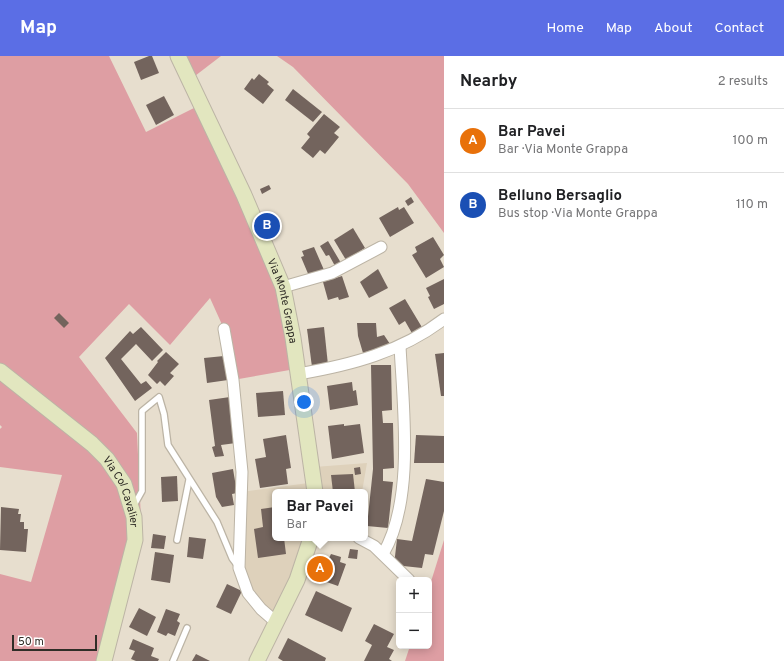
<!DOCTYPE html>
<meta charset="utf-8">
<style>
body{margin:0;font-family:Overpass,sans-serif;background:#f6f6f6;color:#202124}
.controls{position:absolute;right:12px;bottom:12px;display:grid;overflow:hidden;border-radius:6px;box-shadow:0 2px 10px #0003}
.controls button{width:36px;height:36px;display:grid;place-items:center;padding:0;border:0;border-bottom:1px solid #e0e0e0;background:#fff;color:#202124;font:20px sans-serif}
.scale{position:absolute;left:12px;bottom:10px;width:85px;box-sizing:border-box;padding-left:4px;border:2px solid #302d27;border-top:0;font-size:11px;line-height:14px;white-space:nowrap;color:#302d27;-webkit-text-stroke:3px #fff;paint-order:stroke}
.you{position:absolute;left:304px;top:346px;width:14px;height:14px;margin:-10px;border:3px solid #fff;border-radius:50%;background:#1a73e8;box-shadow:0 0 0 6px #1a73e833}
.badge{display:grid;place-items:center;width:26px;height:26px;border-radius:50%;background:#5b6ee5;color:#fff;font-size:13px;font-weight:700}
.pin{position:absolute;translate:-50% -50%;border:2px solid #fff;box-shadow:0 1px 4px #0006}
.popup{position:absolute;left:272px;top:433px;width:96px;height:52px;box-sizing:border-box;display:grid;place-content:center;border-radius:6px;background:#fff;filter:drop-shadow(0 1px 3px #0005);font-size:13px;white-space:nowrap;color:#757577}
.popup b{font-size:15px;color:#202124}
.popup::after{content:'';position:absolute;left:50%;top:100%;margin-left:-8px;border:8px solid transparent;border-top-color:#fff}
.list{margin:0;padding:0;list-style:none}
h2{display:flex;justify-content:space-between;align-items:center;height:52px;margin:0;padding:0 16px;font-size:17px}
h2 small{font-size:13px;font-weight:400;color:#757577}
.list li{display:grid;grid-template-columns:26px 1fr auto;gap:12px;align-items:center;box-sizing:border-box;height:64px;padding:0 16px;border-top:1px solid #e0e0e0}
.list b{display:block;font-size:15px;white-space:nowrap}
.list p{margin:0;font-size:13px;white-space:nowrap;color:#757577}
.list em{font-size:13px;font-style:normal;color:#757577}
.map{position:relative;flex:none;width:444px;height:605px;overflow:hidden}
header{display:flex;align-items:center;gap:24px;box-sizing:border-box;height:56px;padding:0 20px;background:#5b6ee5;color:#fff}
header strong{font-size:19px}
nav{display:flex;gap:22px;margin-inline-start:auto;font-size:14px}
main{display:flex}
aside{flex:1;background:#fff}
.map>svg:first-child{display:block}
.built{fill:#ded1bb}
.green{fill:#de9ea3}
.building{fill:#73645d}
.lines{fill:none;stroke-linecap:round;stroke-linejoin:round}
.lane-casing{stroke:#bcb4a5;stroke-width:8}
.street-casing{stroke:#bcb4a5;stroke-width:13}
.secondary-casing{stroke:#bcb4a5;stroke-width:17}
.lane{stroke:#fff;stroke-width:5.5}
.street{stroke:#fff;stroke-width:11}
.secondary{stroke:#e2e6bf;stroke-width:15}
.labels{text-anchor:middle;stroke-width:4;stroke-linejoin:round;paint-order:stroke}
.street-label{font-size:11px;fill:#302d27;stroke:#fff}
</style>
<header>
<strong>Map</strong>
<nav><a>Home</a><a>Map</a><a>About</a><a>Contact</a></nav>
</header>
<main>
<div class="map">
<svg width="444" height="605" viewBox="0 0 444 605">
<rect width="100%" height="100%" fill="#e7dece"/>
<path class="built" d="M367,407L362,436H275V482H313L276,572L242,530L241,436L316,426L314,411Z"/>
<g class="green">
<path d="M0,0H109L146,76L202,48L272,192L301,312L233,324L224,273L210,242L170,289L129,248L79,301L137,377L141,464L109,605H0V518L31,526L62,419L0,411V373L2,371L0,369Z"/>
<path d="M181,0H221L191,23Z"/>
<path d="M277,0H444V177L408,128L293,11Z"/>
<path d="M444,484V605H405L410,590H429V532Z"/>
</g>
<g class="building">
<path d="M149,0H152L159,17L141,24L134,6Z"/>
<path d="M259,18L269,26L267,28L274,34L263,48L244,33L252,22L254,24Z"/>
<path d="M293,33L322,56L313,66L285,44Z"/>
<path d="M164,40L174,59L156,69L146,49Z"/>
<path d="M324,58L340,71L334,77L339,81L325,98L320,94L313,102L301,92L310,81L307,78Z"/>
<path d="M269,129L271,133L262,138L260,133Z"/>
<path d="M411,141L414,146L408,150L405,145Z"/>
<path d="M398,151L399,154L404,151L414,167L390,181L379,162Z"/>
<path d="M353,172L365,192L346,204L334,184Z"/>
<path d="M433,181L444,199L440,203L444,211L426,222L412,199L417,196L415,191Z"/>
<path d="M328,185L341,207L335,210L329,199L326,200L320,190Z"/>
<path d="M314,191L324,214L309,220L301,201L304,200L302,195Z"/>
<path d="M378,213L388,232L369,242L360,226Z"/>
<path d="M342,220L349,241L339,244L338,241L328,244L323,226Z"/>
<path d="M444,223V248L434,253L428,241L430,240L426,232Z"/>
<path d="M405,243L423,273L413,279L405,265L399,269L389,252Z"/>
<path d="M59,257L69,267L64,272L54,262Z"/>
<path d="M357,267H376L377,281L384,279L390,288L363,297L358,280Z"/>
<path d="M141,271L163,294L152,305L136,288L121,303L141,328L146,325L152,332L135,345L105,302L130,275L133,278Z"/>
<path d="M324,271L328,309L312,311L307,273Z"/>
<path d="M166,296L179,308L170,317L174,320L165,330L160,325L157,328L148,319L158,306L157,305Z"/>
<path d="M444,297V340H441L435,298Z"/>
<path d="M224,300L228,324L207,327L204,302Z"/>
<path d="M371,309H391L392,354L382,355L383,367H393L394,412L383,413V425L393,426L388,472L367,470L373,413Z"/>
<path d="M352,326L353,335L356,334L358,349L330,354L327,330Z"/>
<path d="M283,335L285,359L258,361L256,337Z"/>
<path d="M230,341L236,387L221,389L224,400L215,401L212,391L215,390L209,344Z"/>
<path d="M344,368V370L360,368L364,397L332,403L328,370Z"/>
<path d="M286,379L291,412L286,413L288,428L260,432L255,403L266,401L263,383Z"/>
<path d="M416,379L444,380V407H414Z"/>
<path d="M360,411L361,418L355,419L354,412Z"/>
<path d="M233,413L237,437L232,438L234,449L222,451L216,441L212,417Z"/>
<path d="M353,418L355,436H333L331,419Z"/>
<path d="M177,420L178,445L162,446L161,421Z"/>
<path d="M426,423L444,426V455L433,499L425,498L422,512L394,509L397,483L412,485Z"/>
<path d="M1,451L19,453L18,458H21L20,466H24V473H28L26,496L0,494Z"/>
<path d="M275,451V482H284L286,498L258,502L254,473L263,471L261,453Z"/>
<path d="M153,478L166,480L164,493L151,492Z"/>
<path d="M189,481L206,483L203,503L187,501Z"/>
<path d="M350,493L358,494L357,503L348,502Z"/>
<path d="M155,496L174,499L170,527L151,524Z"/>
<path d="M331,498L341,501L340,506L346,508L338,530L321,524L322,522L310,515L314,506L318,507L320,500L329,502Z"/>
<path d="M227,528L242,535L231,558L216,551Z"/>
<path d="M316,535L352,552L342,576L305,559Z"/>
<path d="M139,552L156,561L147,580L129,571Z"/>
<path d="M166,553L180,558L177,565L180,567L175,580L168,577L166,580L157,576Z"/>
<path d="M374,568L394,578L387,591L394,594L389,603L392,605H364L372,589L365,585Z"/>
<path d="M288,582L326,602L325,605H283L278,602Z"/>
<path d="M133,583L154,592L151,600L159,603L158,605H136L131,603L135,595L129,593Z"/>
<path d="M196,598L210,605H192Z"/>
</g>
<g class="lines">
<defs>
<g id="lane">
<path d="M133,451L142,435V355L159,341L164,358L168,389L217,466L232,502L238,510"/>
<path d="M177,484L189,424"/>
<path d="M173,605L187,572"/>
</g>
<g id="street">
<path d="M283,231L332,217L381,191"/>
<path d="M224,273L233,324L242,416L239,512L248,537L261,553L276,566"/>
<path d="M298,318C351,309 401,296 444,263"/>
<path d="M359,482L374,490L409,524"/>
<path d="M383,498C415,444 403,351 400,290"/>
</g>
<g id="secondary">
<path id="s1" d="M178,0L244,139L283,231L293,282L315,436"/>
<path id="s2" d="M0,315L92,388L107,403L124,428L134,461L135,484L104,605"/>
<path d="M257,605L297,524L311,482"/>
</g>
</defs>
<use href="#lane" class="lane-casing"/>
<use href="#street" class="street-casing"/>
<use href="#secondary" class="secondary-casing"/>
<use href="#lane" class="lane"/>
<use href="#street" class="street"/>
<use href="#secondary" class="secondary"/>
</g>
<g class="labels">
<g class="street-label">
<text dy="4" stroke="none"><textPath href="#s1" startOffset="267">Via Monte Grappa</textPath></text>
<text dy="4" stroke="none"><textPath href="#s2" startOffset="175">Via Col Cavalier</textPath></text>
</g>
</g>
</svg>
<div class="controls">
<button>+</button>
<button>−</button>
</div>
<div class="scale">50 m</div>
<div class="you"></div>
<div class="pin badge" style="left:320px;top:513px;background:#e8710a">A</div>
<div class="popup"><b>Bar Pavei</b>Bar</div>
<div class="pin badge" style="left:267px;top:170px;background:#1a4fb4">B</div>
</div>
<aside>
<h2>Nearby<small>2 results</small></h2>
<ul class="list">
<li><span class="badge" style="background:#e8710a">A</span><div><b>Bar Pavei</b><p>Bar · Via Monte Grappa</p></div><em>100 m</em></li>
<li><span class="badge" style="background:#1a4fb4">B</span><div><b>Belluno Bersaglio</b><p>Bus stop · Via Monte Grappa</p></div><em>110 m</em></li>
</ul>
</aside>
</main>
